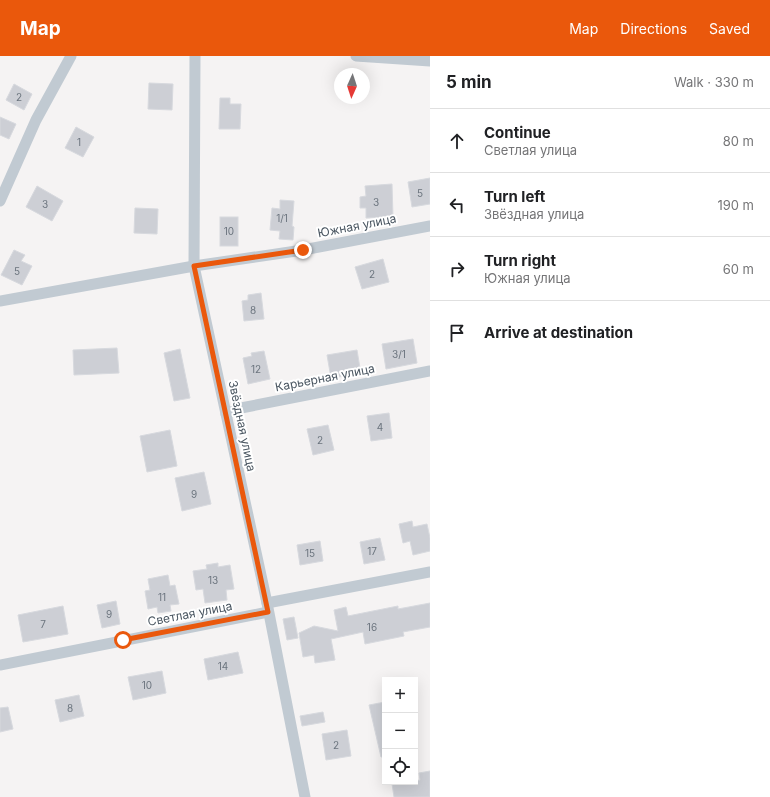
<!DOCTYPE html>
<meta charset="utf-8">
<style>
body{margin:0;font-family:Inter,sans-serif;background:#f2f2f2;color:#202124}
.controls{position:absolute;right:12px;bottom:12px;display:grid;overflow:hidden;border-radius:0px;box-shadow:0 4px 16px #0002}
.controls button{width:36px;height:36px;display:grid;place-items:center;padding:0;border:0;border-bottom:1px solid #e0e0e0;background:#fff;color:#202124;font:20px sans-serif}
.compass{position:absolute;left:334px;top:12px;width:36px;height:36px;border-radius:50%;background:#fff;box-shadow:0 4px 16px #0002;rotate:183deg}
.stop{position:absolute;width:12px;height:12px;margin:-9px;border:3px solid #ea580c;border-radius:50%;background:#fff}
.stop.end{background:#ea580c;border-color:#fff;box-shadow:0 1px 4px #0008}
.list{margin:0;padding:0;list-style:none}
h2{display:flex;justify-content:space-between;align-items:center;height:52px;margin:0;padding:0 16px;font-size:17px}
h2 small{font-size:13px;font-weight:400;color:#757577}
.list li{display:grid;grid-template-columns:26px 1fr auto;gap:12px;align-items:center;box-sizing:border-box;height:64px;padding:0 16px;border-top:1px solid #e0e0e0}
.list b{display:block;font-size:15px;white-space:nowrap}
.list p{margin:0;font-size:13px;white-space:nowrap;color:#757577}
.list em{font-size:13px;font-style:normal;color:#757577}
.icon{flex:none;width:22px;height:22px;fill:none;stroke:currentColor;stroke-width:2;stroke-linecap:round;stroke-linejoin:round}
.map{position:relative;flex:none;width:430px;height:741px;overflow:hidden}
header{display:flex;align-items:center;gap:24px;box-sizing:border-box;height:56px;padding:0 20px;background:#ea580c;color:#fff}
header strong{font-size:19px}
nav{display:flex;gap:22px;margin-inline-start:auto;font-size:14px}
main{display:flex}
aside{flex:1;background:#fff}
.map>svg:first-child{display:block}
.building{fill:#cdcfd5;stroke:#d7d9de}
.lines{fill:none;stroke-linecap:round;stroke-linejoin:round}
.minor{stroke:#c1cad2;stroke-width:11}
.route{stroke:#ea580c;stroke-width:5}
.labels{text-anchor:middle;stroke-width:4;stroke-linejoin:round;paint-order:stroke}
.number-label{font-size:10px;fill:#6b747e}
.street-label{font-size:12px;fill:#4a5661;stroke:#fff}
</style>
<header>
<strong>Map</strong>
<nav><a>Map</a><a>Directions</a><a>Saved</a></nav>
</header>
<main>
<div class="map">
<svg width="430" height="741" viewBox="0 0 430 741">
<rect width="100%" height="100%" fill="#f5f3f3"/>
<g class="building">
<path d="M149,27L173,28L172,54L148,53Z"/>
<path d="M14,28L32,38L24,54L6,44Z"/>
<path d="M220,42H230V48H241L240,73H219Z"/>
<path d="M0,61L16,68L9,83L0,79Z"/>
<path d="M76,71L94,81L83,101L65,92Z"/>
<path d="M430,122V148L412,151L408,126Z"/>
<path d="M392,128L393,161L366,162V152H360V141L366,140L365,130Z"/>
<path d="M37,130L63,145L52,165L26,151Z"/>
<path d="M280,144L294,145L292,170L294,171L293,184L279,183L280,175L270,174L272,152L280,153Z"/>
<path d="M135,152L158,153L157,178L134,177Z"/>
<rect x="220" y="161" width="18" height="29"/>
<path d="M14,194L25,199L21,205L32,210L22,229L1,219Z"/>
<path d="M383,203L389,226L362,233L355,211Z"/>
<path d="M261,237L264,263L244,265L242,245L248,244V239Z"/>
<path d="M413,283L417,307L386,313L382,288Z"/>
<path d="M117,292L119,317L74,319L73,294Z"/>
<path d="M180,293L190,342L174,345L164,297Z"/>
<path d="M357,294L361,318L331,322L327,299Z"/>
<path d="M264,295L270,323L248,328L243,302L252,300L251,297Z"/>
<path d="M389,357L392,382L371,385L367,360Z"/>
<path d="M328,369L334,394L313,399L307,373Z"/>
<path d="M170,374L177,410L147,416L140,380Z"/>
<path d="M204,416L211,448L182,455L175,422Z"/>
<path d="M412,465L413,471L427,468L430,482V495L413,499L410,485L403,487L399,468Z"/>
<path d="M380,482L385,504L364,508L360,486Z"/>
<path d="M320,485L323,505L300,509L297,489Z"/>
<path d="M218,507V511L230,509L234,533L226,534L227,544L205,547L203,533L196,534L193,515L207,513L206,509Z"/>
<path d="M168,519L170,530L175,529L179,548L170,549L171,555L158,557L157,551L148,553L145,535L150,534L148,523Z"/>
<path d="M116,545L120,568L102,572L97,549Z"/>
<path d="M430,547V571L403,576L404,580L365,588L363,576L331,583L335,604L315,607L314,599L303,601L299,577L314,570L338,575L334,554L346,551L348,560L398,550V553Z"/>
<path d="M63,550L68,578L23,586L18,559Z"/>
<path d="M294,561L298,582L287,584L283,563Z"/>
<path d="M238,596L243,617L208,624L204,603Z"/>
<path d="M162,615L166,637L133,644L128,621Z"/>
<path d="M79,639L84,660L60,666L55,644Z"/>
<path d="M385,646V701H381L369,649Z"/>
<path d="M8,651L13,673L0,676V652Z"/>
<path d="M323,656L325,666L302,670L300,660Z"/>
<path d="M347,674L351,700L326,704L322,678Z"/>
<path d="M430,715V741H394L392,728L415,726V725L420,724L419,717Z"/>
</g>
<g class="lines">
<g class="minor">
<path d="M195,0L194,210L267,547L305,741"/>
<path d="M356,0L430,5"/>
<path d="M0,145L36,64L71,0"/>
<path d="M0,245L194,210L303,194L430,170"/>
<path d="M226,358L241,352L430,315"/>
<path d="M267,547L430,516"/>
<path d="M0,609L268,556"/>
</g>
</g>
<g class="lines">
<path class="route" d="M123,584L268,556L194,210L303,194"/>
</g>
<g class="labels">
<g class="number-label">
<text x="19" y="45">2</text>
<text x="79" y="90">1</text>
<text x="420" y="141">5</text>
<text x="376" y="150">3</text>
<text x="45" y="152">3</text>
<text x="282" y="166">1/1</text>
<text x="229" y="179">10</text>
<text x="17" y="219">5</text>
<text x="372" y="222">2</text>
<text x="253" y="258">8</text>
<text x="399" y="302">3/1</text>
<text x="256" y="317">12</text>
<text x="380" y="375">4</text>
<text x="320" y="388">2</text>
<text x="194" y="442">9</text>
<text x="372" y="499">17</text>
<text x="310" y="501">15</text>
<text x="213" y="528">13</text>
<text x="162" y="545">11</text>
<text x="109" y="562">9</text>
<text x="43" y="572">7</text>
<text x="372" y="575">16</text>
<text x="223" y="614">14</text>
<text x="147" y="633">10</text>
<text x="70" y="656">8</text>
<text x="336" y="693">2</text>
</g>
<g class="street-label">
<text transform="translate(357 170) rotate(-11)" y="4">Южная улица</text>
<text transform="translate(325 322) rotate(-11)" y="4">Карьерная улица</text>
<text transform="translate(242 370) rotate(78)" y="4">Звёздная улица</text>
<text transform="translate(190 558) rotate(-11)" y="4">Светлая улица</text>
</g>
</g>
</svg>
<div class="controls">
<button>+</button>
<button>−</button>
<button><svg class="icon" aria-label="locate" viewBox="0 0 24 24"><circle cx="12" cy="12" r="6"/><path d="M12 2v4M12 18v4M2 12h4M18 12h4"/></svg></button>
</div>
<svg class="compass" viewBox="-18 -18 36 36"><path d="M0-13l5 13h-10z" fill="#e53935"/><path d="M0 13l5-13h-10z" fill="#757577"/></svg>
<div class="stop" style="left:123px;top:584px"></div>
<div class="stop end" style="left:303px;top:194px"></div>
</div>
<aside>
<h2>5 min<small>Walk · 330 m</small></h2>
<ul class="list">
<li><svg class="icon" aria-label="ahead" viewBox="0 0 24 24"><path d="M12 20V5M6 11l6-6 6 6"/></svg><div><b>Continue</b><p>Светлая улица</p></div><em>80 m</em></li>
<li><svg class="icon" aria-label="left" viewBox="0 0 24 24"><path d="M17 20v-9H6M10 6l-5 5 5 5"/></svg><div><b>Turn left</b><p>Звёздная улица</p></div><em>190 m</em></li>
<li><svg class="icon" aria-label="right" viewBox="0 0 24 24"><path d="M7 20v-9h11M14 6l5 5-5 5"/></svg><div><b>Turn right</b><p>Южная улица</p></div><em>60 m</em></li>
<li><svg class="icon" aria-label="arrive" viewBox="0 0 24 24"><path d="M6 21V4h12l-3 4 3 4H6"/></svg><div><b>Arrive at destination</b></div></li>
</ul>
</aside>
</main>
